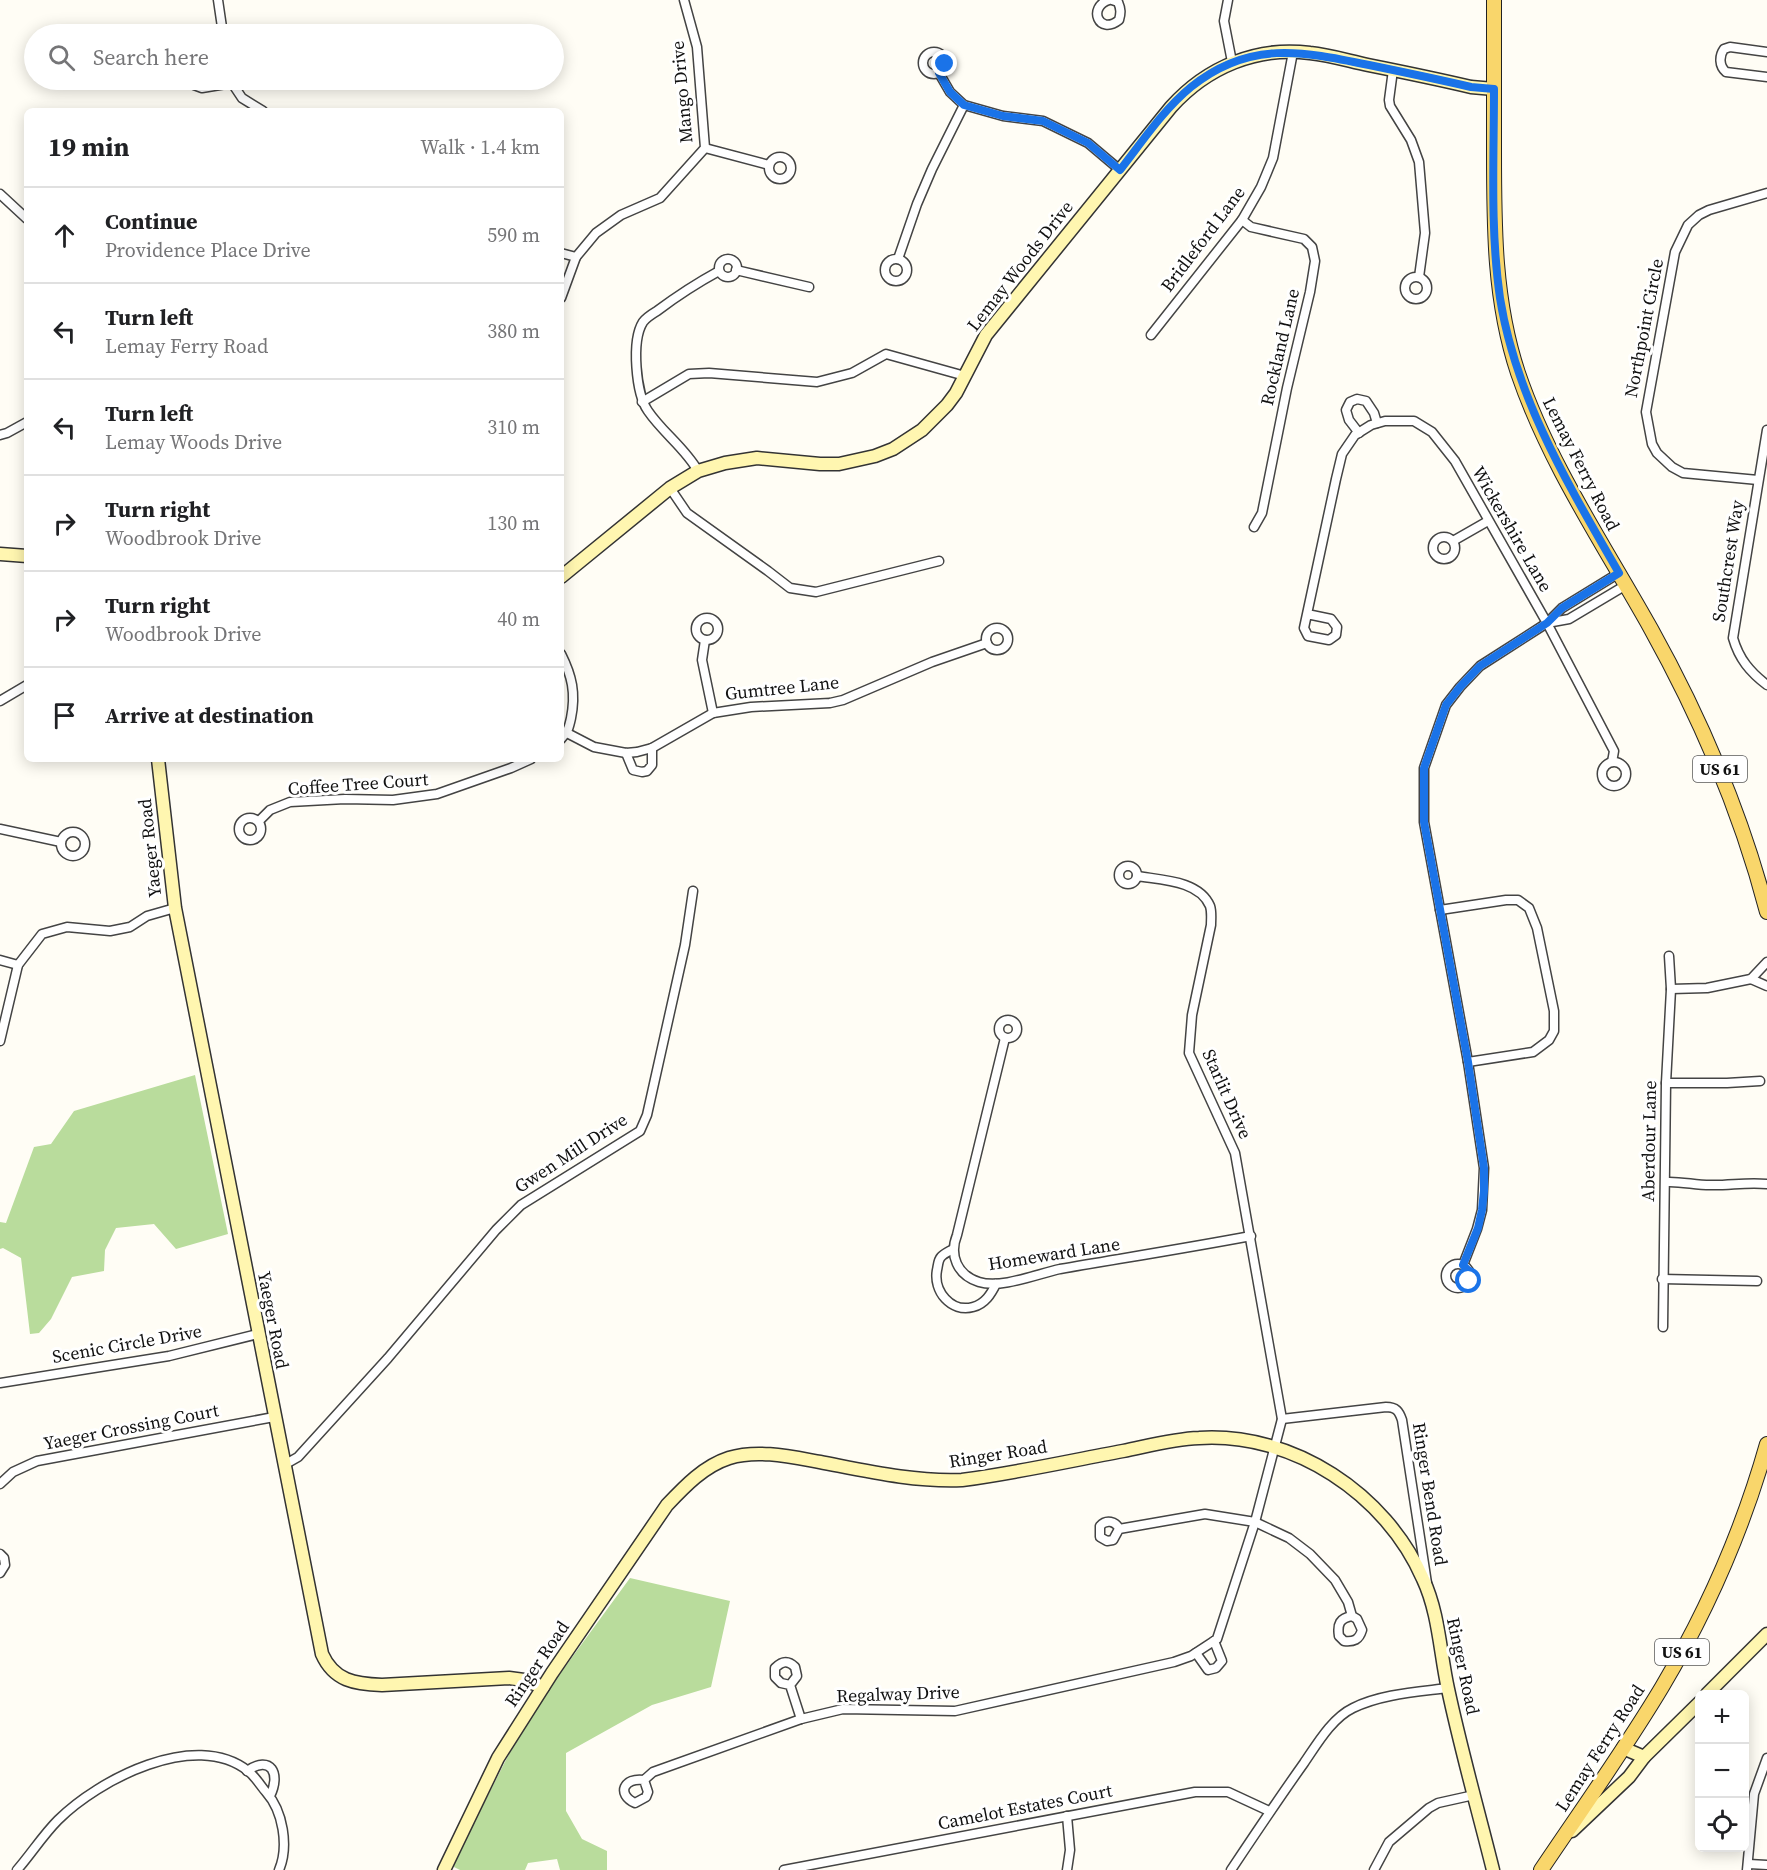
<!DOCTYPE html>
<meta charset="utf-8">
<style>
body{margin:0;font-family:"Source Serif 4",serif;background:#f6f6f6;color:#202124}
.controls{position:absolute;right:18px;bottom:18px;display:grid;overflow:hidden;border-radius:9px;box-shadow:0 3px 15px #0003}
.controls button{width:54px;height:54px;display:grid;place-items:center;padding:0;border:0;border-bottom:2px solid #e0e0e0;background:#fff;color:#202124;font:30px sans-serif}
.stop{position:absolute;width:18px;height:18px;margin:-14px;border:4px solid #1a73e8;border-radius:50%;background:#fff}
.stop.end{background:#1a73e8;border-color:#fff;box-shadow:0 2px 6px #0008}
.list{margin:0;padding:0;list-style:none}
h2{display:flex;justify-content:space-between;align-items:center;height:78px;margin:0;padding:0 24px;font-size:26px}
h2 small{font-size:20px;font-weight:400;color:#757577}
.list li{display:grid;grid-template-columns:39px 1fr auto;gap:18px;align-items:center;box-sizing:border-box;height:96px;padding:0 24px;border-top:2px solid #e0e0e0}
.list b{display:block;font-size:22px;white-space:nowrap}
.list p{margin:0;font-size:20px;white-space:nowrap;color:#757577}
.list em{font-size:20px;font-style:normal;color:#757577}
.icon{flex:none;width:33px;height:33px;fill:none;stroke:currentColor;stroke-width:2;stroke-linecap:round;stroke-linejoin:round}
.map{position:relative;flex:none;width:1767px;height:1870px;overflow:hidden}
.search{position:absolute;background:#fff;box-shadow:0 3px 15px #0003;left:24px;top:24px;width:540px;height:66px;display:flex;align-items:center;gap:15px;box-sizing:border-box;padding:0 21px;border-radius:33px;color:#757577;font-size:22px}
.panel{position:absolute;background:#fff;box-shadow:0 3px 15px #0003;left:24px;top:108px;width:540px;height:654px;border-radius:9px}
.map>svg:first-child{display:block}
.forest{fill:#b9dc9c}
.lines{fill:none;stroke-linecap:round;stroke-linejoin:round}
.street-casing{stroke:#444;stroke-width:11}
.secondary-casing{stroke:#333;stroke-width:15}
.primary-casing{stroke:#222;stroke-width:16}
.street{stroke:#fff;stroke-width:8}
.secondary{stroke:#fff6b0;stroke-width:12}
.primary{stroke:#f9d66b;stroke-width:14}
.route{stroke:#1a73e8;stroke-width:8}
.labels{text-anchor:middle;stroke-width:6;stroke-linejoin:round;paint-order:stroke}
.shield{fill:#fff;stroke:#585858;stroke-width:1.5}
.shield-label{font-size:16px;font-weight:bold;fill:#111}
.street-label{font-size:18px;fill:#111;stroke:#fff}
</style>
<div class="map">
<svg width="1767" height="1870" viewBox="0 0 1767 1870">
<rect width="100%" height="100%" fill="#fffdf5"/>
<g class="forest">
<path d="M195,1075L228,1234L176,1249L154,1224L116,1228L105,1250L104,1271L72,1277L51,1319L39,1333L30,1334L21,1258L3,1248L0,1249V1222L6,1223L34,1147L51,1144L74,1111Z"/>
<path d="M630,1578L730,1601L711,1687L652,1705L566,1753V1811L582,1839L607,1851V1870H560L557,1859L528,1863L525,1870H460L452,1866L508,1756L543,1697Z"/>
</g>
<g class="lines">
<defs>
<g id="street">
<path d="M218,0L223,34"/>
<path d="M1109,0C1087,7 1099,36 1119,20C1121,13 1121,9 1118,2L1112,0"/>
<path d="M1228,0L1224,21L1232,62"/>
<circle cx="934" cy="63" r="11"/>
<path d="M1767,52L1730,47L1724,49C1719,56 1719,66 1726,72L1767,77"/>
<path d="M1393,70L1389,100L1390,106L1411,140L1419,162L1425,233L1419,277"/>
<path d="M939,73L950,92L964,105L1003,116L1043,121L1088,143L1120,170"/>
<path d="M193,80L194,85L202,88L232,83"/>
<path d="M230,80L242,98L263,111"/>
<path d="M705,148L769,165"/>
<circle cx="780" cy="168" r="11"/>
<path d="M0,194L27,219"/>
<path d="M1242,220L1251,227L1304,239L1312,247L1315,261L1310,292L1287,388L1262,513L1254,527"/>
<path d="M561,253L576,257"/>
<circle cx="896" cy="270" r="11"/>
<circle cx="728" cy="268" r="9"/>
<path d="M898,259L917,204L932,169L964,105"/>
<path d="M736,270L809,287"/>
<circle cx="1416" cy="288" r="11"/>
<path d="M561,298L576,257L596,233L621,215L660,198L705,148L697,47L684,0"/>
<path d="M1151,335L1242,220L1261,187L1273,158L1293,52"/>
<path d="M642,402L689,374L709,373L817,382L852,373L886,354L965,376"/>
<path d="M1767,430L1733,638C1739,659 1750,672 1767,685"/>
<path d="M1359,433L1349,420L1346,410L1350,402L1357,399L1366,401L1374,413L1377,423"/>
<path d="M0,435L7,433L27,422"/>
<path d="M698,471C685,448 663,433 648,411C636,394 631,341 643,322C646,318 652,314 657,311C677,296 697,283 719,271"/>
<path d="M1758,480L1683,473L1672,467L1657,453L1652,444L1646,412L1675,252L1688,225L1699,215L1709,210L1767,193"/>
<path d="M670,488L687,513L768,571L790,588L816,592L939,561"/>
<circle cx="1444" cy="548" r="11"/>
<path d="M1453,541L1488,521"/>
<path d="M1307,614L1331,619L1337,627L1336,635L1329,640L1308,636L1304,628L1336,479L1342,454L1355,435L1371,425L1385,421H1414L1432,432L1455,461L1547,623L1614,751L1612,762"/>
<circle cx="707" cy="629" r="11"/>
<path d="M1547,623L1569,619L1626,585"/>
<circle cx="997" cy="639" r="11"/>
<path d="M705,640L702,660L713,713"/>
<path d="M561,654C572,676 576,693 571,718C569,727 568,732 561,739"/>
<path d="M0,701L27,685"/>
<path d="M567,733L594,747L626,753L637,752L652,748L713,713L751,707L830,703L843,700L932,662L987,643"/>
<path d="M626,753L633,770L642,772L647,771L652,765V748"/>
<circle cx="1614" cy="774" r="12"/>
<circle cx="250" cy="829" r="11"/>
<path d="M259,821L270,810L290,802L345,799L393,800L437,794L511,768L531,759"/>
<path d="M0,829L61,842"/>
<circle cx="73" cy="844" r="12"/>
<circle cx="1128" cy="875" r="9"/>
<path d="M1440,910L1506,900H1518L1529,908L1537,928L1554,1011V1031L1549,1040L1533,1052L1468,1062"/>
<path d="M0,960L18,965"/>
<path d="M1751,979L1767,986"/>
<path d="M1671,989L1707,988L1751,979L1767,962"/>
<circle cx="1008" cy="1029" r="9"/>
<path d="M1005,1038L957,1235C949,1255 957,1275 979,1282C1001,1289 1037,1274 1060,1269C1124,1258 1187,1248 1251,1236"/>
<path d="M0,1041L18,965L42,934L67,927L110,931L130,927L147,916L175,908"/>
<path d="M1666,1083H1727L1760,1081"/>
<path d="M1666,1182C1682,1181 1698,1186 1714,1185C1732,1185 1749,1182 1767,1184"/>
<path d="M953,1249C950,1251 943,1254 941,1257C938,1260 938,1266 937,1270C933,1291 951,1313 973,1307C985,1304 991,1294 996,1284"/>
<circle cx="1458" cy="1276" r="12"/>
<path d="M1463,1265L1477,1229L1482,1210L1484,1168L1468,1062L1424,822V768L1446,705L1460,687L1480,666L1547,623L1562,608L1619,573"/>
<path d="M1662,1279L1757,1281"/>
<path d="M1663,1327L1666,1083L1671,989L1669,956"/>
<path d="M0,1383L169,1356L258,1334"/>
<path d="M1282,1419L1386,1407C1396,1407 1399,1411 1402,1420L1427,1583"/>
<path d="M284,1465L298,1457L388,1358L496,1230L521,1205L640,1131L647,1115L685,945L693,891"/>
<path d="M0,1484L13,1472L37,1461L274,1417"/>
<path d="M1119,1529L1113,1540L1107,1541L1100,1537V1526C1106,1519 1116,1521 1119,1529L1205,1514L1255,1522L1289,1538L1310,1554L1335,1580L1348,1602L1352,1616L1357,1619L1362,1630C1359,1640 1354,1642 1344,1641L1339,1636C1337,1624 1340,1618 1352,1616"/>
<path d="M0,1554L4,1558L5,1565L0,1573"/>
<path d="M1196,1653L1208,1670L1216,1668L1222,1661L1214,1641"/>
<path d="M790,1685L781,1683L775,1677V1668C782,1661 788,1660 795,1667L797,1676L790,1685L801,1719"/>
<path d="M247,1771C271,1754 281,1774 270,1796"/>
<path d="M644,1780L648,1792L646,1797L635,1803C616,1794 624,1777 644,1780L653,1772L801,1719L843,1709L955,1711L1174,1662L1191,1656L1217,1639L1255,1522L1282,1419L1235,1153L1189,1053L1192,1015L1211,925C1211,919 1212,912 1210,906C1199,880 1160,880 1137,876"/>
<path d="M1749,1864L1767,1865"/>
<path d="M17,1870C31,1854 43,1835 58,1820C98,1780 195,1729 248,1771C255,1776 260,1785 266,1792C283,1811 289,1846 279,1870"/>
<path d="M784,1870L1195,1792H1228L1269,1811"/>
<path d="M1067,1870L1070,1850L1067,1816"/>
<path d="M1231,1870C1255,1834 1279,1798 1304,1763C1317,1744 1332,1718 1353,1708C1381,1694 1417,1692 1448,1688"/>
<path d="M1374,1870L1389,1842L1429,1808L1438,1803L1474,1795"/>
<path d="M1747,1870L1754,1794L1767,1758"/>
</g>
<g id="secondary">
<path d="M0,554L27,556"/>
<path d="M561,577L670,488L698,471L725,463L757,458L820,464H839L875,456L893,449L922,430L947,405L956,393L986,335L1171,107C1207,67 1257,46 1310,53C1330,55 1349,61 1368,65C1403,72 1437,79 1471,87L1494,89"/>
<path d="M158,759L175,908L322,1654C334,1681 355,1684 382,1685L509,1678L524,1680L543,1687"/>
<path d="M1707,1694L1767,1634"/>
<path d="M1623,1748L1644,1757L1700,1702"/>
<path d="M1572,1831L1629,1777L1644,1757"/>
<path d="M444,1870L498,1758L552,1673L667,1505C685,1486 704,1466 729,1458C758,1449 792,1457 820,1462C867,1471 914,1482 962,1480C1016,1473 1069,1461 1123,1451C1148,1446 1173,1439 1199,1438C1293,1432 1386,1494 1423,1579C1439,1613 1440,1653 1448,1689C1461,1750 1478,1810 1493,1870"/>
</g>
<g id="primary">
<path d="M1494,0C1494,50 1494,101 1494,151C1494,227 1494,301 1518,373C1549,464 1604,545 1651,629C1701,719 1741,812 1767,912"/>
<path d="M1541,1870C1582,1809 1625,1749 1662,1687C1707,1611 1743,1529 1767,1444"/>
</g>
</defs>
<use href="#street" class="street-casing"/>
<use href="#secondary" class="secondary-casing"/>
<use href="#primary" class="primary-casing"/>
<use href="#street" class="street"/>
<use href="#secondary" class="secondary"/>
<use href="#primary" class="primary"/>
</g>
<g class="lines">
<path class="route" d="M945,64L939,73L950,92L964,105L1003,116L1043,121L1088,143L1120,170C1142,142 1163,110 1191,87C1249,40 1302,51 1369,65C1403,72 1437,79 1471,87L1494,89C1494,158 1490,229 1500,298C1516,399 1569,486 1619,573L1562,608L1547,623L1480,666L1460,687L1446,705L1424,768V822L1468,1062L1484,1168V1191L1482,1210L1478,1228L1463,1265L1468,1270L1469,1281"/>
</g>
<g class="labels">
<g class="shield">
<rect x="1693" y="756" width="54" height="26" rx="4.5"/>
<rect x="1655" y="1639" width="54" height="26" rx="4.5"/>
</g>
<g class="shield-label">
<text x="1720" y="775">US 61</text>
<text x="1682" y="1658">US 61</text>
</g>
<g class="street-label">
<text transform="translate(682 92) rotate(-95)" y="6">Mango Drive</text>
<text transform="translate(1203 239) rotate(-53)" y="6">Bridleford Lane</text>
<text transform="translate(1020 266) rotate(-52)" y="6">Lemay Woods Drive</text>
<text transform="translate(1644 328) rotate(-79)" y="6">Northpoint Circle</text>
<text transform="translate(1280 347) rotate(-77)" y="6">Rockland Lane</text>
<text transform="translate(1581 464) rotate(63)" y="6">Lemay Ferry Road</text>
<text transform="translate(1512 529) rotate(60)" y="6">Wickershire Lane</text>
<text transform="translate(1728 561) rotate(-81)" y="6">Southcrest Way</text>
<text transform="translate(782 688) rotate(-6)" y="6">Gumtree Lane</text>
<text transform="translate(358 784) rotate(-4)" y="6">Coffee Tree Court</text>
<text transform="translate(150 848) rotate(-96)" y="6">Yaeger Road</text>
<text transform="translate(1227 1094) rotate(66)" y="6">Starlit Drive</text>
<text transform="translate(1649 1141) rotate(-89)" y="6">Aberdour Lane</text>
<text transform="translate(571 1153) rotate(-33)" y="6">Gwen Mill Drive</text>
<text transform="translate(1054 1254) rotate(-9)" y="6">Homeward Lane</text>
<text transform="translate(273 1320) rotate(79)" y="6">Yaeger Road</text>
<text transform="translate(127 1344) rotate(-10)" y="6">Scenic Circle Drive</text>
<text transform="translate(131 1427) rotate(-11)" y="6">Yaeger Crossing Court</text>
<text transform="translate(998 1454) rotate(-9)" y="6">Ringer Road</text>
<text transform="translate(1430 1494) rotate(81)" y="6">Ringer Bend Road</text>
<text transform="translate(537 1664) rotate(-56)" y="6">Ringer Road</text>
<text transform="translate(1463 1666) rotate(78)" y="6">Ringer Road</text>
<text transform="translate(898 1694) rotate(-2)" y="6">Regalway Drive</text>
<text transform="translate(1600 1748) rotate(-57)" y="6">Lemay Ferry Road</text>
<text transform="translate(1025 1807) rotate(-11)" y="6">Camelot Estates Court</text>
</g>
</g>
</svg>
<div class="controls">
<button>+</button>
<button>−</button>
<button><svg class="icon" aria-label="locate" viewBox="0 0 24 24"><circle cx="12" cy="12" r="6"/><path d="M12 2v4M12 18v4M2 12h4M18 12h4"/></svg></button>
</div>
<div class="stop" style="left:1469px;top:1281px"></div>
<div class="stop end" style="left:945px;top:64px"></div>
<div class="search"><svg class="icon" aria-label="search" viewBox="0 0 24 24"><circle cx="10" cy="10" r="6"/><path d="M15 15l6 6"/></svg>Search here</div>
<section class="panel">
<h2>19 min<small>Walk · 1.4 km</small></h2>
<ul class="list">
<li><svg class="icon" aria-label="ahead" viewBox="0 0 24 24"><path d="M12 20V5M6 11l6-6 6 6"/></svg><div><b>Continue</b><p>Providence Place Drive</p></div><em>590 m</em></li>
<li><svg class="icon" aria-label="left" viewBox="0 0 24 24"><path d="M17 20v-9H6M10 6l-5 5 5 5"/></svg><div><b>Turn left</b><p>Lemay Ferry Road</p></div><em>380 m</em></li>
<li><svg class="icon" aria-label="left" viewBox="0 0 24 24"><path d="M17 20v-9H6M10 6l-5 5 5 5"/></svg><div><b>Turn left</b><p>Lemay Woods Drive</p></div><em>310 m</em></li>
<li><svg class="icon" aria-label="right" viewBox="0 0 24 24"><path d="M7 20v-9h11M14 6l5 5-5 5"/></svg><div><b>Turn right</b><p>Woodbrook Drive</p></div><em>130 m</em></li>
<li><svg class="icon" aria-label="right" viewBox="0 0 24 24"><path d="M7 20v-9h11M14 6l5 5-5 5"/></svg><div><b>Turn right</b><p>Woodbrook Drive</p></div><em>40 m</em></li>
<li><svg class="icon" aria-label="arrive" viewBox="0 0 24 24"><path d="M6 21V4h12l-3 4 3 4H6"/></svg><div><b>Arrive at destination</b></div></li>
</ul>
</section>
</div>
